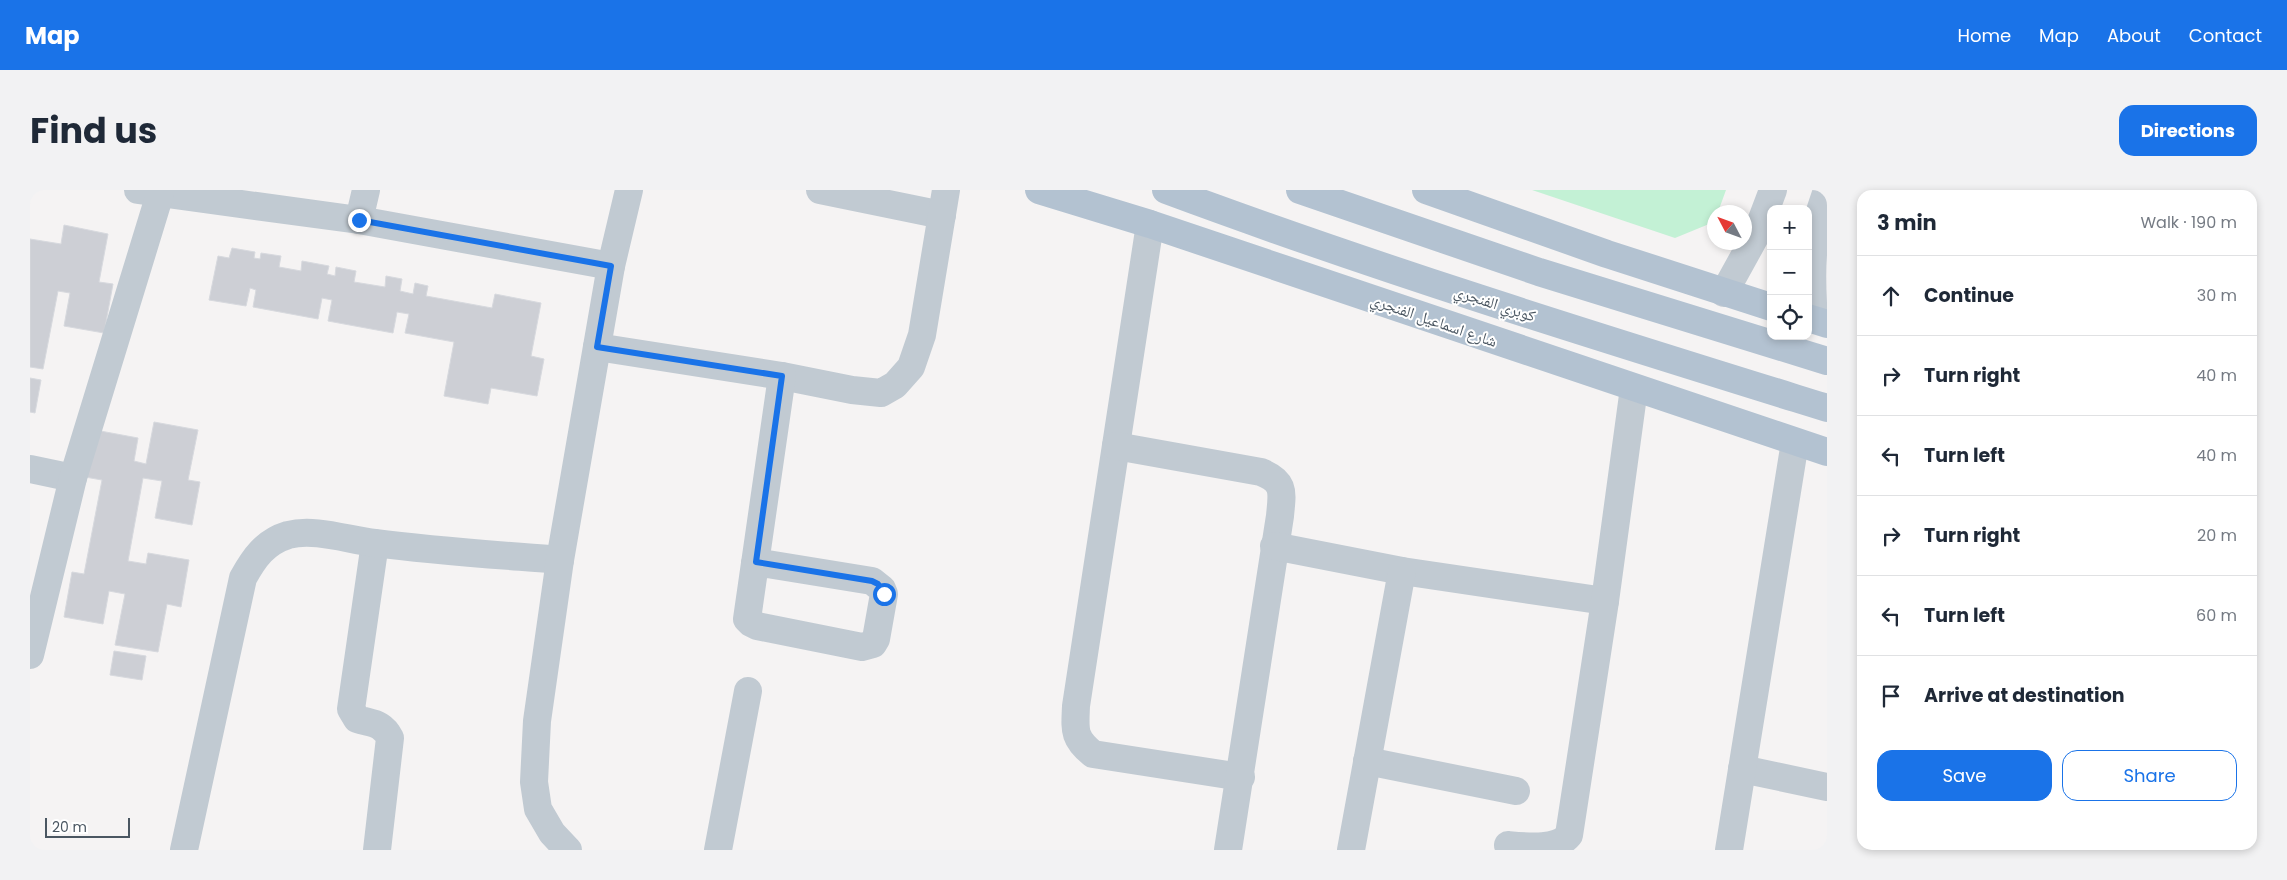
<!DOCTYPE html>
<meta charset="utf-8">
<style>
body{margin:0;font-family:Poppins,"Noto Naskh Arabic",sans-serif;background:#f2f2f3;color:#1f2937}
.controls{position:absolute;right:15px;top:15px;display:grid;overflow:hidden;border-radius:10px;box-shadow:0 2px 8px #0003}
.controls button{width:45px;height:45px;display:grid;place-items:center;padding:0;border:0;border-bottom:1px solid #e0e1e3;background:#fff;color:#1f2937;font:25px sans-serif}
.compass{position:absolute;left:1677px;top:15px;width:45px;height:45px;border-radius:50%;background:#fff;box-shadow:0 2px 8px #0003;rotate:311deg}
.scale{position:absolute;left:15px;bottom:12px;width:85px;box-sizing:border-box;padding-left:5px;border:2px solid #4a5661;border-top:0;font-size:14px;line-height:18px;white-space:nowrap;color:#4a5661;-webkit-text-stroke:4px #fff;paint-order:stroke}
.stop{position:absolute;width:15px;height:15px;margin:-11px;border:4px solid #1a73e8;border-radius:50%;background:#fff}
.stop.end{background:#1a73e8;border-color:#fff;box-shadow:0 1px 5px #0008}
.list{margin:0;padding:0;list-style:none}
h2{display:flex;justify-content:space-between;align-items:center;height:65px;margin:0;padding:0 20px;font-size:21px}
h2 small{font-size:16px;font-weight:400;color:#747a83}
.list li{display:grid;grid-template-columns:32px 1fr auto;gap:15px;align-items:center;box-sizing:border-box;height:80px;padding:0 20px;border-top:1px solid #e0e1e3}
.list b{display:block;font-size:19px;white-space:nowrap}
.list em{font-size:16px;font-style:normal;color:#747a83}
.actions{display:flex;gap:10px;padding:15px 20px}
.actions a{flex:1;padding:11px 0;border:1px solid #1a73e8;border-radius:15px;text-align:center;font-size:18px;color:#1a73e8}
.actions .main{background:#1a73e8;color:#fff}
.icon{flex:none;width:28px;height:28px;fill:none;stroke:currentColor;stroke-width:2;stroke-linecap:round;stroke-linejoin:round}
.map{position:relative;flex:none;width:1797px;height:660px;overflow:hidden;border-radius:15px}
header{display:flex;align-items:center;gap:30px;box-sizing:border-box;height:70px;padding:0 25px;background:#1a73e8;color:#fff}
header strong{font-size:24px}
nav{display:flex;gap:28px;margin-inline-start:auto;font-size:18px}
.intro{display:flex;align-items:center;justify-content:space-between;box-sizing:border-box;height:120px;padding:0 30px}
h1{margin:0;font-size:35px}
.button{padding:12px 22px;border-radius:15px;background:#1a73e8;color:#fff;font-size:18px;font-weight:700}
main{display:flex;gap:30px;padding:0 30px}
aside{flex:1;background:#fff;border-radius:15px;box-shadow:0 2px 8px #0003}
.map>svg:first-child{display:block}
.green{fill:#c3f1d5}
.building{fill:#cdcfd5;stroke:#d7d9de}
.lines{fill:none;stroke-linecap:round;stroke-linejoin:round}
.minor{stroke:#c1cad2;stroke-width:28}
.major{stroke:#b3c2d1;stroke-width:28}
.route{stroke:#1a73e8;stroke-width:6}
.labels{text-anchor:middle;stroke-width:4;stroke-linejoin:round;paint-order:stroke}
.street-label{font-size:16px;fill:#4a5661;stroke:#fff}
</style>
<header>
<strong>Map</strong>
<nav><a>Home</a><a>Map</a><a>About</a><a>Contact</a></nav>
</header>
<div class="intro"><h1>Find us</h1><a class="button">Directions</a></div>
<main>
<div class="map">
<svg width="1797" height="660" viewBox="0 0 1797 660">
<rect width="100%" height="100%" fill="#f5f3f3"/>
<path class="green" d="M1502,0H1696L1688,22H1684V32L1645,48Z"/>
<g class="building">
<path d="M34,35L78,44L69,92L83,94L74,143L34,136L40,103L28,101L13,179L0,177V49L31,54Z"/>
<path d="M202,58L225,62L224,68L230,69L231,63L251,66L249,77L271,81L272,71L299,76L297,84L305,86L306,77L326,81L324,92L355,97L356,86L372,89L370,101L383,104L385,93L398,96L396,106L462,118L465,104L511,113L501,166L514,169L507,206L461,198L458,214L414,206L424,152L375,143L379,124L367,122L363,143L298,131L302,110L292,108L288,129L223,117L226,100L220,98L216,116L179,110L188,66L199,68Z"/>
<path d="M0,188L11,190L5,223L0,222Z"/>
<path d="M124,232L168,240L158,290L170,292L162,335L125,328L132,291L113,288L98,371L116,374L118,363L159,370L151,417L137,414L128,462L85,455L95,404L79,401L73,434L34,427L42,382L54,384L72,290L55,287L65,240L108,248L104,271L116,274Z"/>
<path d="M84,461L116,466L112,490L80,485Z"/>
</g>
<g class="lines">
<g class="minor">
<path d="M108,0L329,30L581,76"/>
<path d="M790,0L912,25"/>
<path d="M329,30L336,0"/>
<path d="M1120,34L1046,516C1045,540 1043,548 1063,564L1211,587"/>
<path d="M1694,103L1726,45L1743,0"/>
<path d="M1784,130C1781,87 1780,42 1797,1"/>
<path d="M567,157L752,186L822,200L851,203L865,195L881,177L892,145L916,0"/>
<path d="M1086,256L1231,282C1256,292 1252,303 1250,326L1198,660"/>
<path d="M0,279L43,288"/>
<path d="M345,353L321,519L327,529C342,534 352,532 360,548L347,660"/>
<path d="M1244,356L1372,381L1575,411"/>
<path d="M725,372L842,391L852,399L854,404L846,449L843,454L832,457L727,436L721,433L717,429L752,186"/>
<path d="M0,465L43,288L130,4"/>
<path d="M1337,571L1486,601"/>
<path d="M1712,579L1797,597"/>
<path d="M1478,655C1499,657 1527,660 1539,645L1575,411L1604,198"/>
<path d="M154,660L213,388C224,368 235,352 258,345C285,338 318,350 345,353C406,361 469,365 530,370"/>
<path d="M538,660L522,643L508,619L504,592L507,531L530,370L581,76L599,0"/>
<path d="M688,660L718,501"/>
<path d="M1321,660L1372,381"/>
<path d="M1699,660L1765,252"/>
</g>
<g class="major">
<path d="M1009,0L1120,34L1797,262"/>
<path d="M1136,0C1354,81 1575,149 1797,218"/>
<path d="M1270,0L1509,82L1797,171"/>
<path d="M1396,0L1577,64L1741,117"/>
<path d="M1778,128L1797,134"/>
</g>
</g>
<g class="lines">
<path class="route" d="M329,30L581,76L567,157L752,186L726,372L842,391L848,394L854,404"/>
</g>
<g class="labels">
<g class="street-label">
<text transform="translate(1465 113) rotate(18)" y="6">كوبري الفنجري</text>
<text transform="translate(1404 130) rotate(19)" y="6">شارع اسماعيل الفنجري</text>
</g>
</g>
</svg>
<div class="controls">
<button>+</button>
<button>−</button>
<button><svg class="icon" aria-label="locate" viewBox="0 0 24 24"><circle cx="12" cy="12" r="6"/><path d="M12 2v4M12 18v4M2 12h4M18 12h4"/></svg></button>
</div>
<svg class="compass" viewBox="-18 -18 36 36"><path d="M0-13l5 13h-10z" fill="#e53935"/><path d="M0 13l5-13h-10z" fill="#747a83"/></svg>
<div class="scale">20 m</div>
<div class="stop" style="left:854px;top:404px"></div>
<div class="stop end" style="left:329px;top:30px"></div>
</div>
<aside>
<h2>3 min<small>Walk · 190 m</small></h2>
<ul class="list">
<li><svg class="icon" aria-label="ahead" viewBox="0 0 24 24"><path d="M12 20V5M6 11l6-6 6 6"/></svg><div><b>Continue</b></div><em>30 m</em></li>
<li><svg class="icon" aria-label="right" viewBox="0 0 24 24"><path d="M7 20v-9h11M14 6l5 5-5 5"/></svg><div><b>Turn right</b></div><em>40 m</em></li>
<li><svg class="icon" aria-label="left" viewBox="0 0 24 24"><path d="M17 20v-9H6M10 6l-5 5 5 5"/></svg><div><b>Turn left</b></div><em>40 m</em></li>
<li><svg class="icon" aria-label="right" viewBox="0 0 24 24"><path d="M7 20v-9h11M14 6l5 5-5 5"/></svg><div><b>Turn right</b></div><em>20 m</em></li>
<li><svg class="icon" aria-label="left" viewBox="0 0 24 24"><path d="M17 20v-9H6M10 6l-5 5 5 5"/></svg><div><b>Turn left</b></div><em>60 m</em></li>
<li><svg class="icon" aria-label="arrive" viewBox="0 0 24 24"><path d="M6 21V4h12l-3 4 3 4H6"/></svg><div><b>Arrive at destination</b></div></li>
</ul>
<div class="actions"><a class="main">Save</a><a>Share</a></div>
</aside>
</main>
